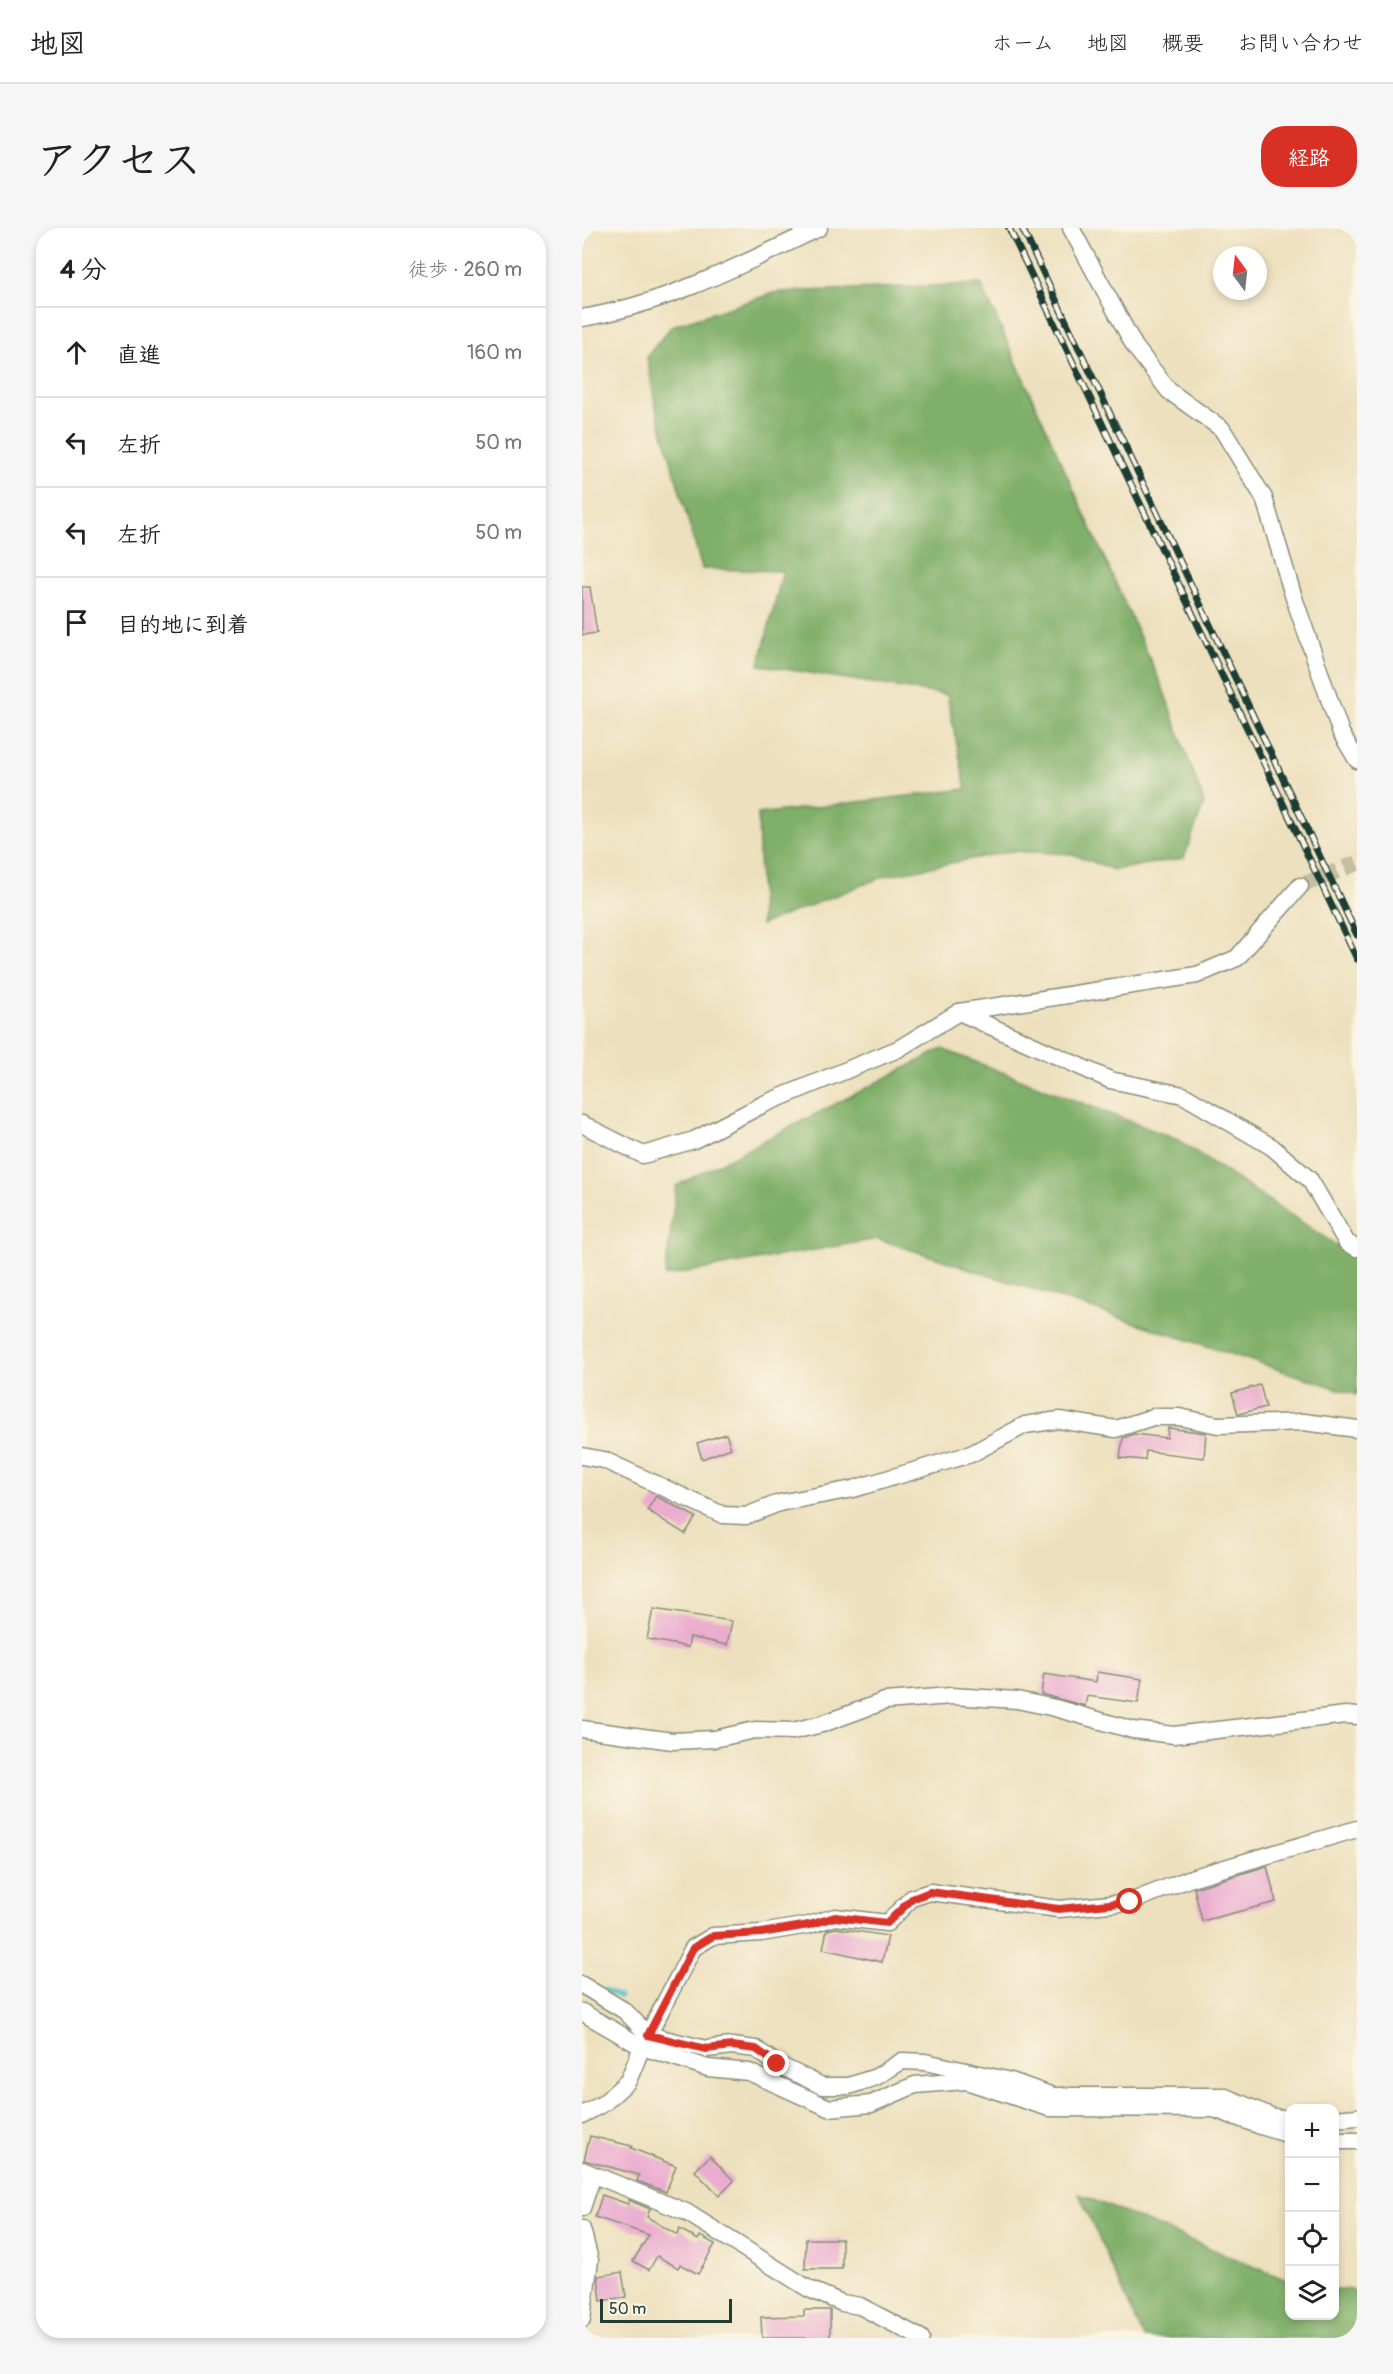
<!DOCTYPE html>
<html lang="ja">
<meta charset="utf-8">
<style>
body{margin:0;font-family:Pangolin,"Klee One",sans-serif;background:#f6f6f6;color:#222}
.controls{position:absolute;right:18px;bottom:18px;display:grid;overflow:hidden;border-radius:12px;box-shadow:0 3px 9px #0003}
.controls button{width:54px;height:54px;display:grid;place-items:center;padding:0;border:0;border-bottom:2px solid #e0e0e0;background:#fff;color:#222;font:30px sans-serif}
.compass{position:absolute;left:631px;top:18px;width:54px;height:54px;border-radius:50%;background:#fff;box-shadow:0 3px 9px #0003;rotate:345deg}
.scale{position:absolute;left:18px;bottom:15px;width:132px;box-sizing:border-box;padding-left:6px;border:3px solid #1f3d34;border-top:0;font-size:16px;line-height:21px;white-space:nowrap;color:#1f3d34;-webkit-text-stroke:4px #fcf5e5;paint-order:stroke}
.stop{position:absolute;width:18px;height:18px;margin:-14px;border:4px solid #d93025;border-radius:50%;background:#fff}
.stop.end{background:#d93025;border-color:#fff;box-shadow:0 2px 6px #0008}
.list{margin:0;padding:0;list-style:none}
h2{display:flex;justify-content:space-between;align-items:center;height:78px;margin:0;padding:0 24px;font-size:26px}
h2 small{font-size:20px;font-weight:400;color:#767676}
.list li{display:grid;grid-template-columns:39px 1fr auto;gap:18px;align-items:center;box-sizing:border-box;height:90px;padding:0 24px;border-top:2px solid #e0e0e0}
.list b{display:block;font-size:22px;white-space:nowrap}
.list em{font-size:20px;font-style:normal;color:#767676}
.icon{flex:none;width:33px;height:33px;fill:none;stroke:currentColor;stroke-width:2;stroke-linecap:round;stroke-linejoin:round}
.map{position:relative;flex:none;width:775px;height:2110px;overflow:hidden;border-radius:24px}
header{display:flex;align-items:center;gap:36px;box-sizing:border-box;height:84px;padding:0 30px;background:#fff;border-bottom:2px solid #e0e0e0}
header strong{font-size:28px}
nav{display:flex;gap:33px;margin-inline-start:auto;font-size:21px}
.intro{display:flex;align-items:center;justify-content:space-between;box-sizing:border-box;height:144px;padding:0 36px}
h1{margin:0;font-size:42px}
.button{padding:15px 27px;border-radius:24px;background:#d93025;color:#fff;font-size:21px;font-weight:700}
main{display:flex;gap:36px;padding:0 36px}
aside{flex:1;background:#fff;border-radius:24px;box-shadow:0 3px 9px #0003}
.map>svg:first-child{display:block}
.forest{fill:#7faf68;stroke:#4f764e;stroke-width:1.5}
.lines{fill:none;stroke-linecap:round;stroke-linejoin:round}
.stream{stroke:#53c1c8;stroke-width:5}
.building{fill:#eaadcf}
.minor-tunnel{stroke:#c4bfa2;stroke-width:16;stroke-dasharray:16 8;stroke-linecap:butt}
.minor-casing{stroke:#868e79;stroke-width:19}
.minor{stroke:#fff;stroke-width:16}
.rail-casing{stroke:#1f3d34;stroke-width:7}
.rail{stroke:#fcf5e5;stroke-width:4.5;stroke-dasharray:14;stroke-linecap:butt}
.route{stroke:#d93025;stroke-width:8}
</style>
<header>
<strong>地図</strong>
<nav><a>ホーム</a><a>地図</a><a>概要</a><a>お問い合わせ</a></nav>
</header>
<div class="intro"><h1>アクセス</h1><a class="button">経路</a></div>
<main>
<aside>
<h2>4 分<small>徒歩 · 260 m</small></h2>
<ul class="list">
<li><svg class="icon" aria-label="ahead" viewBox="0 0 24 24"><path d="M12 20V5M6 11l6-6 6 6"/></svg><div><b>直進</b></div><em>160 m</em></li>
<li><svg class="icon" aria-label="left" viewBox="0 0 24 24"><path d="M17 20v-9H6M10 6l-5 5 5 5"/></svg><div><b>左折</b></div><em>50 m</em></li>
<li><svg class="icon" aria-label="left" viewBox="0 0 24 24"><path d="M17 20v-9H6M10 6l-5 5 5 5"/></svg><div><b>左折</b></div><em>50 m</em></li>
<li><svg class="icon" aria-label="arrive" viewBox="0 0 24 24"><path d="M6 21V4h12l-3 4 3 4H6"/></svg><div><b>目的地に到着</b></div></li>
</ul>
</aside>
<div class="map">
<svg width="775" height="2110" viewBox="0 0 775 2110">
<rect width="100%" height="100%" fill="#fcf5e5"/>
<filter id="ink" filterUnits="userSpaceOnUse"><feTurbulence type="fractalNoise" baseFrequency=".0167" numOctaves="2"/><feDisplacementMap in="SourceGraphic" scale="12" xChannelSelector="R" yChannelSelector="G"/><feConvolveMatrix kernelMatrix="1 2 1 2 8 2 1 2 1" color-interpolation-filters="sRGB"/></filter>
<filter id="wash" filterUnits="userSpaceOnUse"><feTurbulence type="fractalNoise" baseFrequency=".008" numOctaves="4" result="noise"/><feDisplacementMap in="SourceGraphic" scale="24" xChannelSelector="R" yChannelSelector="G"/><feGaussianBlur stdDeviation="1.35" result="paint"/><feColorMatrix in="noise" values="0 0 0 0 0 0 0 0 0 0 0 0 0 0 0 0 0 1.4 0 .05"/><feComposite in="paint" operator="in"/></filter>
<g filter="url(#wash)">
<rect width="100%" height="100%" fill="#ede0be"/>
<g class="forest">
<path d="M399,56L580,458L622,575L602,630L532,642L490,626L430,623L303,648L179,697L176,586L384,561L365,467L177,437L201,343L120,341L73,176L65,128L90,98L195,64Z"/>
<path d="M360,821L596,912L775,1031V1167L296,1011L83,1048L94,958Z"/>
<path d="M497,1966L707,2053L708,2088H752L753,2061L775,2062V2110H562Z"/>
</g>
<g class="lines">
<path class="stream" d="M23,1762L38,1769"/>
</g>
<g id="blocks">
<g class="building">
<path d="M0,359H8L15,405L0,407Z"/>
<path d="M678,1157L684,1179L656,1186L650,1165Z"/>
<path d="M586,1200L624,1205L622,1230L564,1223L563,1232L538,1230L541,1210L552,1206L585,1210Z"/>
<path d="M144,1206L149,1220L120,1231L115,1215Z"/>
<path d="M74,1268L114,1289L103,1306L65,1282Z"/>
<path d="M71,1381L150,1393L145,1417L108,1409L106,1419L65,1411Z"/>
<path d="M515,1444L560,1451L556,1475L505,1468L503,1478L459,1466L462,1446L514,1454Z"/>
<path d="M685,1638L694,1674L620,1693L612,1660Z"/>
<path d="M254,1700L306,1708L300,1734L241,1721L245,1702Z"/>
<path d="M8,1908L50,1918L49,1920L94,1938L84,1964L55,1953L57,1947L2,1932Z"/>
<path d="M128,1928L152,1953L137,1968L113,1943Z"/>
<path d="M20,1967L46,1976L47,1972L68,1981L65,1989L95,2007L98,2001L116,2012L118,2008L133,2016L116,2046L98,2036L96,2040L75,2028L67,2042L51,2033L67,2007L13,1989Z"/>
<path d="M224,2011H260V2041H223Z"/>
<path d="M40,2044L44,2069L19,2073L16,2048Z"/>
<path d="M222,2082H248V2110H180L179,2089L222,2088Z"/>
</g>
</g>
</g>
<g filter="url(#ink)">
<use href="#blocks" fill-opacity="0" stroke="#868e79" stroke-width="1.5"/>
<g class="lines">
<path class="minor-tunnel" d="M718,658L775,635"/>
<defs>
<g id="minor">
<path d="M489,0L553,119L587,163L640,201L682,270L711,367L759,505L775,532"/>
<path d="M0,90C84,76 161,36 237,0"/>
<path d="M377,784L528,852L601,867L690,919L728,952L765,1015L775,1020"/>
<path d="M0,896L61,927L112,912L182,876L316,821L377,784L615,747L655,730L718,658"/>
<path d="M0,1228L22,1232L141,1287L164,1288L197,1275L271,1261L389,1226L443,1197L477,1192L534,1201L571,1189H597L636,1197L722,1194L775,1201"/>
<path d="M0,1501L91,1513L132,1511L173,1502L211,1503L240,1496L303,1473L369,1468L435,1472L473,1480L551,1502L592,1507L764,1487L775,1488"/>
<path d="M0,1757L43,1783L66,1807L124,1821L150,1818L174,1821L195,1836L240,1858H267L294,1849L320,1833L343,1834L429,1853L471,1868H641L691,1889"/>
<path d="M0,1784L60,1819L126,1840L167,1844L247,1880L289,1876L333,1857L384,1853L467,1880L632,1881L679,1898L691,1889L708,1891"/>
<path d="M0,1887L22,1875L46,1853L60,1819L111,1720L131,1708L179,1705L227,1697L253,1689L305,1695L330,1670L348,1664L477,1681L548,1674L612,1649L775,1601"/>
<path d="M752,1891L775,1889"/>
<path d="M679,1898L708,1907"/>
<path d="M752,1913H775"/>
<path d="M0,1942L104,1984L227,2061L260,2075L278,2078L339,2110"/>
<path d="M0,1980L11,1947"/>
<path d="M0,2001L8,2032L0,2092"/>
</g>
</defs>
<use href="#minor" class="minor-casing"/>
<use href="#minor" class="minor"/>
<defs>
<g id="rail">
<path d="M427,0L775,731"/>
<path d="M440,0L775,707"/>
</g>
</defs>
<use href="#rail" class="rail-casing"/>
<use href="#rail" class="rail"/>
</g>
</g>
<g class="lines" filter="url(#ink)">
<path class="route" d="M195,1836L174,1821L150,1818L124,1821L66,1807L111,1720L131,1708L179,1705L227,1697L253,1689L305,1695L330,1671L348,1664L477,1681L548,1674"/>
</g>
</svg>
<div class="controls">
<button>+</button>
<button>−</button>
<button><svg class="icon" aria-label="locate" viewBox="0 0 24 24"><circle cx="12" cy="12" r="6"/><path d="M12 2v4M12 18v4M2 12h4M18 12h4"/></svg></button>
<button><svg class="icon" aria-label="layers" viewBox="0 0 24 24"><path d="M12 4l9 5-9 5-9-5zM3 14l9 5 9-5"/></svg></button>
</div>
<svg class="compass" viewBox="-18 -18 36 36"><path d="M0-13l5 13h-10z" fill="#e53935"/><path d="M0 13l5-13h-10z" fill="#767676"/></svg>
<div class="scale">50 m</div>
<div class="stop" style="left:548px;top:1674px"></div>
<div class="stop end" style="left:195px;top:1836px"></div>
</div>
</main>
